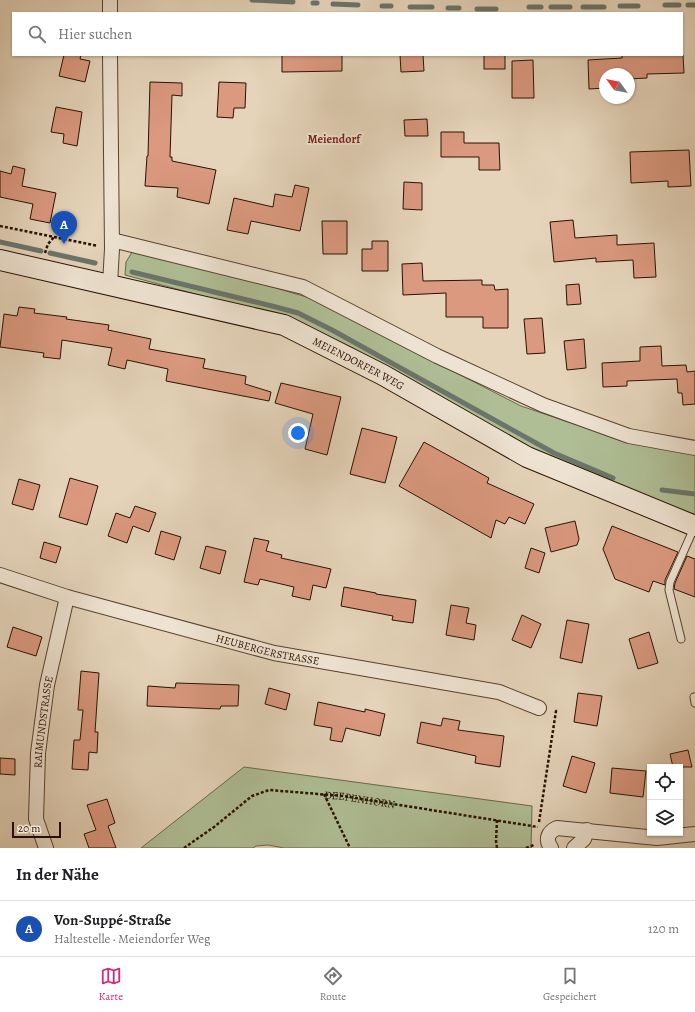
<!DOCTYPE html>
<html lang="de">
<meta charset="utf-8">
<style>
body{margin:0;font-family:Alegreya,serif;background:#f2f2f2;color:#202124}
.controls{position:absolute;right:12px;bottom:12px;display:grid;overflow:hidden;border-radius:0px;box-shadow:0 1px 3px #0004}
.controls button{width:36px;height:36px;display:grid;place-items:center;padding:0;border:0;border-bottom:1px solid #e0e0e0;background:#fff;color:#202124;font:20px sans-serif}
.compass{position:absolute;left:599px;top:68px;width:36px;height:36px;border-radius:50%;background:#fff;box-shadow:0 1px 3px #0004;rotate:303deg}
.scale{position:absolute;left:12px;bottom:10px;width:49px;box-sizing:border-box;padding-left:4px;border:2px solid #291100;border-top:0;font-size:11px;line-height:14px;white-space:nowrap;color:#291100;-webkit-text-stroke:3px #eee3d2;paint-order:stroke}
.you{position:absolute;left:298px;top:433px;width:14px;height:14px;margin:-10px;border:3px solid #fff;border-radius:50%;background:#1a73e8;box-shadow:0 0 0 6px #1a73e833}
.badge{display:grid;place-items:center;width:26px;height:26px;border-radius:50%;background:#db2777;color:#fff;font-size:13px;font-weight:700}
.pin{position:absolute;translate:-50% -33px;filter:drop-shadow(0 1px 2px #0008)}
.pin::after{content:'';position:absolute;top:21px;width:14px;height:12px;background:inherit;clip-path:polygon(0 0,100% 0,50% 100%)}
.list{margin:0;padding:0;list-style:none}
h2{display:flex;justify-content:space-between;align-items:center;height:52px;margin:0;padding:0 16px;font-size:17px}
h2 small{font-size:13px;font-weight:400;color:#757577}
.list li{display:grid;grid-template-columns:26px 1fr auto;gap:12px;align-items:center;box-sizing:border-box;height:56px;padding:0 16px;border-top:1px solid #e0e0e0}
.list b{display:block;font-size:15px;white-space:nowrap}
.list p{margin:0;font-size:13px;white-space:nowrap;color:#757577}
.list em{font-size:13px;font-style:normal;color:#757577}
.icon{flex:none;width:22px;height:22px;fill:none;stroke:currentColor;stroke-width:2;stroke-linecap:round;stroke-linejoin:round}
.map{position:relative;flex:none;width:695px;height:848px;overflow:hidden}
.search{position:absolute;background:#fff;box-shadow:0 1px 3px #0004;left:12px;right:12px;top:12px;height:44px;display:flex;align-items:center;gap:10px;box-sizing:border-box;padding:0 14px;border-radius:0px;color:#757577;font-size:15px}
.sheet{height:108px;background:#fff}
nav{display:flex;justify-content:space-around;align-items:center;box-sizing:border-box;height:56px;border-top:1px solid #e0e0e0;background:#fff;font-size:11px;color:#757577}
nav a{display:grid;justify-items:center;gap:2px}
nav .on{color:#db2777}
.map>svg:first-child{display:block}
.green{fill:#afbe95;stroke:#6c684a}
.lines{fill:none;stroke-linecap:round;stroke-linejoin:round}
.stream{stroke:#6a756b;stroke-width:5}
.building{fill:#db997f;stroke:#291100}
.lane-casing{stroke:#58422e;stroke-width:9}
.street-casing{stroke:#58422e;stroke-width:16}
.secondary-casing{stroke:#291100;stroke-width:22}
.path{stroke:#291100;stroke-width:2.5;stroke-dasharray:3 2;stroke-linecap:butt}
.lane{stroke:#eee3d2;stroke-width:7}
.street{stroke:#eee3d2;stroke-width:14}
.secondary{stroke:#eee3d2;stroke-width:20}
.labels{text-anchor:middle;stroke-width:4;stroke-linejoin:round;paint-order:stroke}
.street-label{font-size:11px;fill:#291100;stroke:#eee3d2}
.neighbourhood-label{font-size:12px;font-weight:bold;fill:#7a1f14;stroke:#eee3d2}
</style>
<div class="map">
<svg width="695" height="848" viewBox="0 0 695 848">
<rect width="100%" height="100%" fill="#e5d4ba"/>
<filter id="stains"><feTurbulence type="fractalNoise" baseFrequency=".005" numOctaves="4"/><feColorMatrix values="0 0 0 0 .2 0 0 0 0 .09 0 0 0 0 .02 0 0 0 .5 -.17"/></filter>
<radialGradient id="worn" r=".72"><stop offset=".6" stop-color="#630" stop-opacity="0"/><stop offset="1" stop-color="#630" stop-opacity=".3"/></radialGradient>
<g class="green">
<path d="M134,249L211,269L310,298L521,406L598,432L695,453V515L526,446L353,348L302,323L125,275L126,262Z"/>
<path d="M244,767L532,806L531,848H284L268,845L256,846L253,848H141Z"/>
</g>
<g class="lines">
<g class="stream">
<path d="M252,0L293,2"/>
<path d="M313,3H317"/>
<path d="M333,4L358,5"/>
<path d="M665,5H679"/>
<path d="M688,5H695"/>
<path d="M382,6H391"/>
<path d="M620,6H638"/>
<path d="M410,7H432"/>
<path d="M529,7H541"/>
<path d="M551,7H570"/>
<path d="M583,7H604"/>
<path d="M448,8H459"/>
<path d="M477,9H496"/>
<path d="M0,242L41,251"/>
<path d="M50,253L95,263"/>
<path d="M132,272L272,306L298,313L332,330L554,453L613,478"/>
<path d="M662,490L695,494"/>
</g>
</g>
<g class="building">
<path d="M64,55H81L80,59L90,61L85,82L59,76Z"/>
<path d="M282,55H342V71L282,72Z"/>
<path d="M400,55H423L424,71L401,72Z"/>
<rect x="484" y="55" width="21" height="14"/>
<path d="M622,55H683L684,73L647,74V78L629,79V74H605V88L589,89L588,60L622,58Z"/>
<path d="M533,60L534,98H512V61Z"/>
<path d="M150,82L182,83V96L172,95L170,157H172V161L216,170L209,204L177,197L178,188L145,186L147,156H148Z"/>
<path d="M219,82L246,83L245,108H234L233,118L217,117Z"/>
<path d="M56,107L82,112L77,146L63,143L64,134L51,132Z"/>
<path d="M427,119L428,136H405L404,120Z"/>
<path d="M441,132H464V143H499L500,170H479V157H441Z"/>
<path d="M689,150L691,186L668,187V181L631,183L630,152Z"/>
<path d="M13,166L25,169L22,186L56,193L50,223L30,219L33,204L0,197V171L11,174Z"/>
<path d="M404,182L422,183V210L403,209Z"/>
<path d="M295,185L309,188L300,231L251,221L248,234L227,230L234,198L273,207L275,194L292,197Z"/>
<path d="M573,220L575,238L617,235V245L654,243L656,277L634,278L633,260L596,262V258L554,262L550,222Z"/>
<path d="M322,221H347V254H323Z"/>
<path d="M372,241H388V271H362V249H372Z"/>
<path d="M422,263L423,281L482,280V285H494L495,290L508,289V328H483V317H446V293L403,295L402,264Z"/>
<path d="M579,284L581,304L567,305L566,285Z"/>
<path d="M19,307L35,309L34,313L67,317L66,319L109,325L108,330L151,339L149,349L205,359L203,368L246,376L245,384L271,392L269,401L166,381L168,369L127,360L125,369L108,365L112,348L62,340L60,359L43,357L44,353L0,347L4,314L17,316Z"/>
<path d="M542,318L545,353L527,354L524,319Z"/>
<path d="M584,339L586,368L567,370L564,341Z"/>
<path d="M661,346L662,366L686,365L687,372L695,371V404L683,405L682,393H678L677,379L627,381V386L603,387L602,363L640,361V347Z"/>
<path d="M281,383L341,397L327,455L305,449L313,414L275,403Z"/>
<path d="M362,428L397,437L385,483L350,474Z"/>
<path d="M424,442L489,478L487,483L534,504L525,524L509,517L505,524L496,520L491,538L399,486Z"/>
<path d="M70,478L98,486L87,525L59,517Z"/>
<path d="M19,479L40,485L33,510L12,504Z"/>
<path d="M135,506L156,513L149,532L133,526L127,543L108,536L116,513L130,518Z"/>
<path d="M575,521L579,539L577,545L551,552L545,528Z"/>
<path d="M612,526L678,552L665,580V585L653,581L649,592L615,579L603,549Z"/>
<path d="M161,531L181,537L174,560L155,554Z"/>
<path d="M254,538L269,541L266,551L282,555L281,558L331,569L326,588L313,585L310,600L292,596L294,587L260,579L258,585L244,582Z"/>
<path d="M44,542L61,547L56,563L40,558Z"/>
<path d="M206,546L226,551L220,574L200,568Z"/>
<path d="M531,548L545,553L539,573L525,568Z"/>
<path d="M687,556L695,559V597L674,589L675,583Z"/>
<path d="M344,587L376,593V594L416,600L413,623L392,620L393,616L341,606Z"/>
<path d="M451,605L469,608L466,623L476,625L474,640L446,635Z"/>
<path d="M522,615L541,624L531,648L512,640Z"/>
<path d="M567,620L589,624L582,663L560,658Z"/>
<path d="M13,627L42,637L36,656L7,647Z"/>
<path d="M649,632L658,663L638,669L629,639Z"/>
<path d="M81,671L99,673L95,732H98L97,753L89,752L88,770L72,769L74,740H80L83,710H78Z"/>
<path d="M176,683L239,685L238,706H221L220,709L147,706L148,686L175,688Z"/>
<path d="M269,688L290,694L286,710L265,704Z"/>
<path d="M578,693L602,696L597,726L574,722Z"/>
<path d="M318,702L365,712V709L385,714L380,736L346,728L342,742L330,740L332,728L314,725Z"/>
<path d="M443,718L460,721L458,730L504,736L500,767L475,763L476,756L417,743L421,722L441,726Z"/>
<path d="M688,750L692,767H673L670,754Z"/>
<path d="M572,756L595,763L586,793L563,786Z"/>
<path d="M0,758L15,759V775L0,774Z"/>
<path d="M612,768L646,771L643,797L610,793Z"/>
<path d="M107,799L115,823L108,826L116,848H89L84,834L96,830L87,805Z"/>
</g>
<g class="lines">
<defs>
<g id="lane">
<path d="M681,639L669,590L670,582L694,528"/>
<path d="M694,697L695,703"/>
</g>
<g id="street">
<path d="M110,0V13"/>
<path d="M112,240L303,287L437,356L543,405L629,436L695,448"/>
<path d="M110,284L112,249L110,55"/>
<path id="s2" d="M0,575L67,597L274,653L499,692L539,708"/>
<path id="s3" d="M46,848L36,819L38,753L47,685L67,597"/>
<path d="M551,848C545,839 548,832 557,828L657,838L695,834"/>
<path d="M574,848L584,839L587,830"/>
</g>
<g id="secondary">
<path id="s4" d="M0,260L284,325L383,375L527,457L695,526"/>
</g>
</defs>
<use href="#lane" class="lane-casing"/>
<use href="#street" class="street-casing"/>
<use href="#secondary" class="secondary-casing"/>
<g class="path">
<path d="M0,226L98,246"/>
<path d="M45,253L48,244L54,237"/>
<path d="M324,794L350,848"/>
<path d="M497,820L496,841L497,848"/>
<path d="M539,822L556,711H554"/>
<path id="s1" d="M184,848L214,827L252,796L269,790L343,796L538,827"/>
<path d="M526,848L534,845"/>
</g>
<use href="#lane" class="lane"/>
<use href="#street" class="street"/>
<use href="#secondary" class="secondary"/>
</g>
<g class="labels">
<g class="street-label">
<text dy="4" stroke="none"><textPath href="#s4" startOffset="375">MEIENDORFER WEG</textPath></text>
<text dy="4" stroke="none"><textPath href="#s2" startOffset="278">HEUBERGERSTRASSE</textPath></text>
<text dy="4" stroke="none"><textPath href="#s3" startOffset="128">RAIMUNDSTRASSE</textPath></text>
<text dy="4" stroke="none"><textPath href="#s1" startOffset="195">DEEPENHORN</textPath></text>
</g>
<g class="neighbourhood-label">
<text x="334" y="143">Meiendorf</text>
</g>
</g>
<rect width="100%" height="100%" filter="url(#stains)"/>
<rect width="100%" height="100%" fill="url(#worn)"/>
</svg>
<div class="controls">
<button><svg class="icon" aria-label="locate" viewBox="0 0 24 24"><circle cx="12" cy="12" r="6"/><path d="M12 2v4M12 18v4M2 12h4M18 12h4"/></svg></button>
<button><svg class="icon" aria-label="layers" viewBox="0 0 24 24"><path d="M12 4l9 5-9 5-9-5zM3 14l9 5 9-5"/></svg></button>
</div>
<svg class="compass" viewBox="-18 -18 36 36"><path d="M0-13l5 13h-10z" fill="#e53935"/><path d="M0 13l5-13h-10z" fill="#757577"/></svg>
<div class="scale">20 m</div>
<div class="you"></div>
<div class="pin badge" style="left:64px;top:244px;background:#1a4fb4">A</div>
<div class="search"><svg class="icon" aria-label="search" viewBox="0 0 24 24"><circle cx="10" cy="10" r="6"/><path d="M15 15l6 6"/></svg>Hier suchen</div>
</div>
<section class="sheet">
<h2>In der Nähe<small></small></h2>
<ul class="list">
<li><span class="badge" style="background:#1a4fb4">A</span><div><b>Von-Suppé-Straße</b><p>Haltestelle · Meiendorfer Weg</p></div><em>120 m</em></li>
</ul>
</section>
<nav>
<a class="on"><svg class="icon" aria-label="map" viewBox="0 0 24 24"><path d="M3 6l6-2 6 2 6-2v14l-6 2-6-2-6 2zM9 4v14M15 6v14"/></svg>Karte</a>
<a><svg class="icon" aria-label="directions" viewBox="0 0 24 24"><path d="M12 3l9 9-9 9-9-9zM9 14v-3h6M13 9l2 2-2 2"/></svg>Route</a>
<a><svg class="icon" aria-label="saved" viewBox="0 0 24 24"><path d="M7 4h10v16l-5-4-5 4z"/></svg>Gespeichert</a>
</nav>
